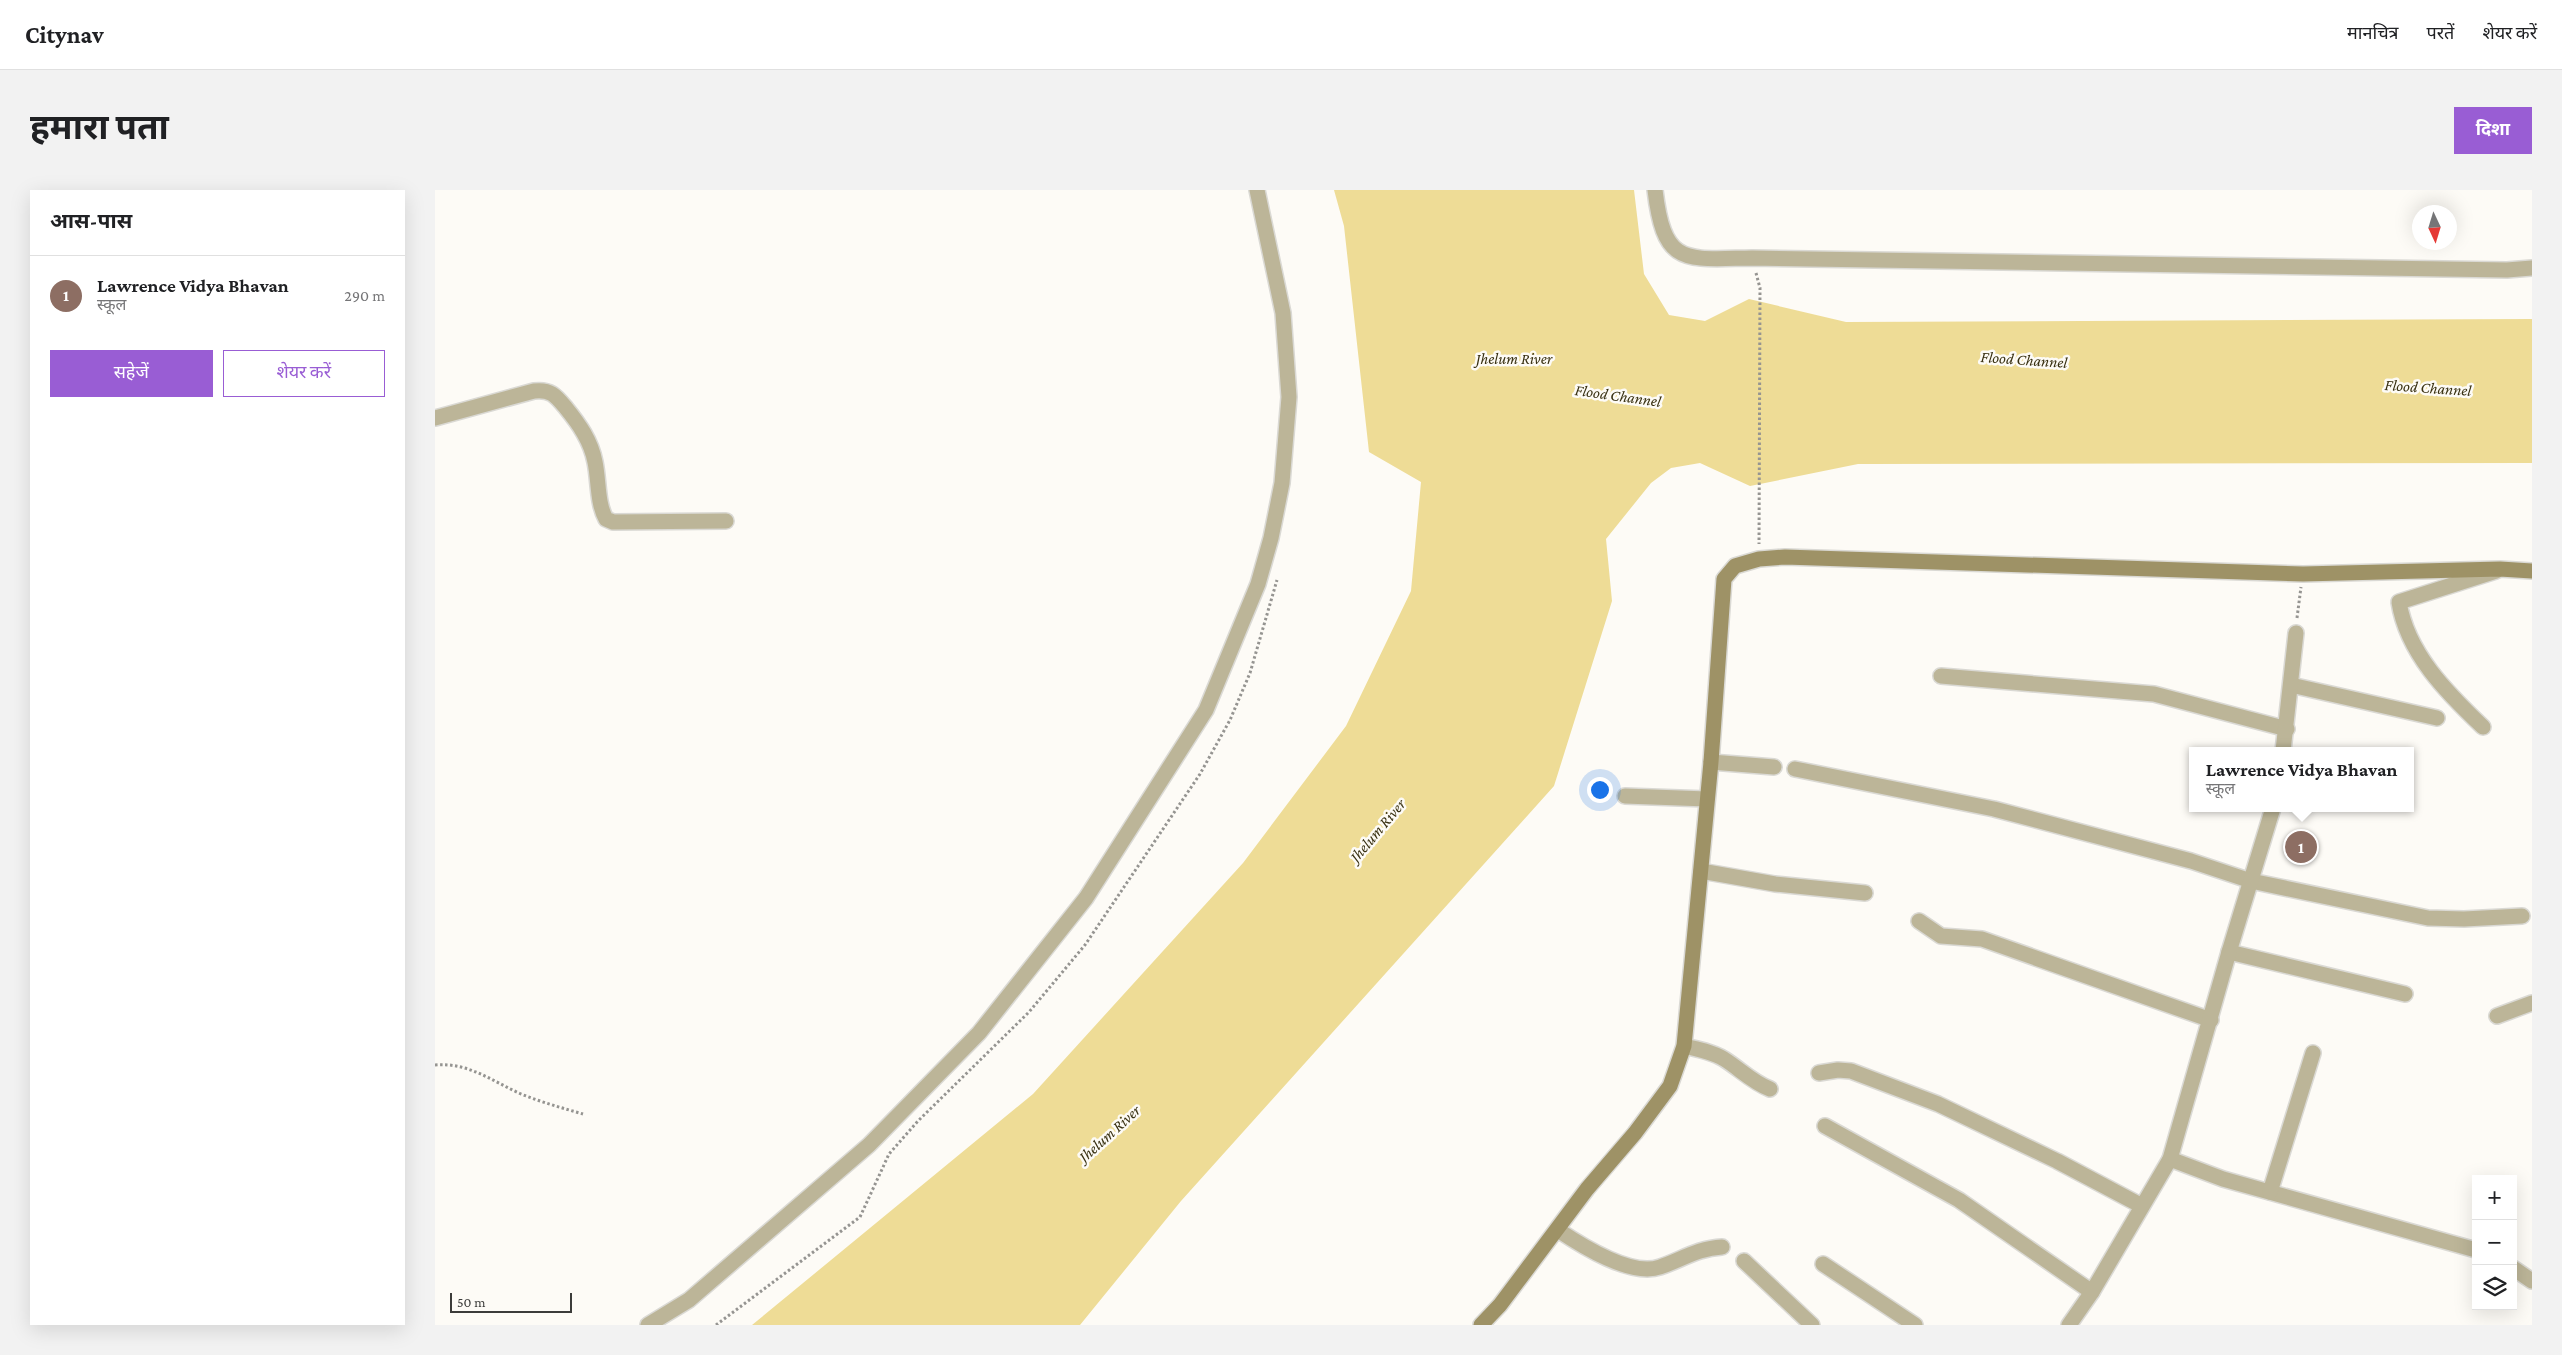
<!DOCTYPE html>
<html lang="hi">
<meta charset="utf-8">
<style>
body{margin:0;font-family:"Crimson Pro","Noto Sans Devanagari",serif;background:#f2f2f2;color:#202124}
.controls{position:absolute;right:15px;bottom:15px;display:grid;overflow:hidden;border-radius:0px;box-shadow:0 5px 20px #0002}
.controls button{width:45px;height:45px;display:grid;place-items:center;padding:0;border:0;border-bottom:1px solid #e0e0e0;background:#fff;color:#202124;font:25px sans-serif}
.compass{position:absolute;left:1977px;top:15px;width:45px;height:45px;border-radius:50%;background:#fff;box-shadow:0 5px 20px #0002;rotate:176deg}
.scale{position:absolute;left:15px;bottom:12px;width:122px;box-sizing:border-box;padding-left:5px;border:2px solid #3c3c3a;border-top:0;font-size:14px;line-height:18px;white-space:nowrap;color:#3c3c3a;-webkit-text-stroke:4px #fdfbf6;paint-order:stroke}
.you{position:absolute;left:1164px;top:599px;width:18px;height:18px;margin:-12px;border:4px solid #fff;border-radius:50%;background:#1a73e8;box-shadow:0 0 0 8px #1a73e833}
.badge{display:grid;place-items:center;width:32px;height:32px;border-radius:50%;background:#995dd4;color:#fff;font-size:16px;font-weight:700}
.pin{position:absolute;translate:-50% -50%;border:2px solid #fff;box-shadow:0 1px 5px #0006}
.popup{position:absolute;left:1754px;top:557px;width:225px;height:65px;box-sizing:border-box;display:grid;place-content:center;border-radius:0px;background:#fff;filter:drop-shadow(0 1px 4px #0005);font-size:16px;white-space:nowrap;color:#757577}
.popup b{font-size:19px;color:#202124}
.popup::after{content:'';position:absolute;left:50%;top:100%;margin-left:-10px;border:10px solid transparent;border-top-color:#fff}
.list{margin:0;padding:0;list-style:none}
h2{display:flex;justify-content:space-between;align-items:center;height:65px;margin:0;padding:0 20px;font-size:21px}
h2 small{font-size:16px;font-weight:400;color:#757577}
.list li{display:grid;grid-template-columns:32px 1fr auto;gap:15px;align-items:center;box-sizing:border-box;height:80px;padding:0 20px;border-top:1px solid #e0e0e0}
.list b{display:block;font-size:19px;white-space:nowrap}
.list p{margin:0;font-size:16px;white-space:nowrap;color:#757577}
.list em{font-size:16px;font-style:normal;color:#757577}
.actions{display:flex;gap:10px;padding:15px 20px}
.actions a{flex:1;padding:11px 0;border:1px solid #995dd4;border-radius:0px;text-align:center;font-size:18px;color:#995dd4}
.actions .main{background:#995dd4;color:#fff}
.icon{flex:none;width:28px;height:28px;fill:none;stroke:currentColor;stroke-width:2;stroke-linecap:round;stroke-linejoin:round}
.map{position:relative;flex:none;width:2097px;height:1135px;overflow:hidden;border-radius:0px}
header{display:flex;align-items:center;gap:30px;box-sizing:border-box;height:70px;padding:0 25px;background:#fff;border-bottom:1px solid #e0e0e0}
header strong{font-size:24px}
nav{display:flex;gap:28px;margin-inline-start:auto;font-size:18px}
.intro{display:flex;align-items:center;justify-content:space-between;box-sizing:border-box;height:120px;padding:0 30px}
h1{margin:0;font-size:35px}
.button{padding:12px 22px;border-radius:0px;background:#995dd4;color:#fff;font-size:18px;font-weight:700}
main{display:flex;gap:30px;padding:0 30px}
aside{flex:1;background:#fff;border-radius:0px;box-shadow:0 5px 20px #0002}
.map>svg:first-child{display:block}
.water{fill:#eedc96}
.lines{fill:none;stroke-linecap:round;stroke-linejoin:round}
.street-casing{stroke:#dad9d4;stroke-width:18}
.secondary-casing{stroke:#dad9d4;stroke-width:18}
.path{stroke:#959491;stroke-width:3;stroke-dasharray:2.5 2.5;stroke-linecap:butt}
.street{stroke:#bcb598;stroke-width:15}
.secondary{stroke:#9e9266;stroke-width:15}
.labels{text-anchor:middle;stroke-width:5;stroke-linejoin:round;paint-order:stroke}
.water-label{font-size:16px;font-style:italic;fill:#383011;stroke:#fdfbf6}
</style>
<header>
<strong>Citynav</strong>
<nav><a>मानचित्र</a><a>परतें</a><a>शेयर करें</a></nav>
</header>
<div class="intro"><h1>हमारा पता</h1><a class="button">दिशा</a></div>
<main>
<aside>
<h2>आस-पास<small></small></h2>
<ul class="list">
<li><span class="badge" style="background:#8d6e63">1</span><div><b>Lawrence Vidya Bhavan</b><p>स्कूल</p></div><em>290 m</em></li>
</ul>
<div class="actions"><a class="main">सहेजें</a><a>शेयर करें</a></div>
</aside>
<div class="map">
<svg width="2097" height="1135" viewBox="0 0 2097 1135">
<rect width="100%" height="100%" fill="#fdfbf6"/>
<path class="water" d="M899,0H1199L1209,84L1234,125L1270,131L1314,109L1411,132L2097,129V273L1423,274L1315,296L1265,273L1236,278L1216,293L1171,349L1177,411L1119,596L746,1011L645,1135H317L598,904L808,673L911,536L976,401L986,292L934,262L909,36Z"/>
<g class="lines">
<defs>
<g id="street">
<path d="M1220,0C1229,77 1250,69 1317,68L2072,80L2097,78"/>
<path d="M0,228L99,201C116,199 121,206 131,218C144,234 156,251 160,272C164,291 162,313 171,329L178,332L291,331"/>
<path d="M1506,486L1719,504L1852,539"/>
<path d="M1856,495L2002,528"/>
<path d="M2048,537C2012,503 1972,463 1964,412L2061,381"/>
<path d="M1848,561L1861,443"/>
<path d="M1276,572L1339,577"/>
<path d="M1360,579L1559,619L1756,671L1816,691L1993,728L2029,729L2087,726"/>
<path d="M1190,606L1272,609"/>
<path d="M1266,681L1340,694L1430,703"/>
<path d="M1484,731L1506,746L1547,749L1776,830"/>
<path d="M1794,762L1970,804"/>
<path d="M2062,826L2097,813"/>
<path d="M1249,856C1263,859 1277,862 1289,869C1305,879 1317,892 1335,899"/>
<path d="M1384,883L1403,880L1416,881L1503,914L1622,971L1707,1016"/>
<path d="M1390,936L1524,1010L1657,1102"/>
<path d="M1735,969L1788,989L2041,1060"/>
<path d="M1835,1002L1878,863"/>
<path d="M1123,1040C1147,1056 1196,1087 1225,1077C1246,1070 1263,1058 1287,1057"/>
<path d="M1309,1071L1377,1135"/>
<path d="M1388,1074L1480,1135"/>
<path d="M2078,1078L2097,1091"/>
<path d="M213,1135L254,1110L434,955L544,843L651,708L771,520L823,394L836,348L847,293L854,207L848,123L822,0"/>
<path d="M1634,1135L1657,1102L1735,969L1794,762L1838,618"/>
</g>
<path id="secondary" d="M1046,1135L1065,1115L1152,999L1200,943L1235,896L1249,856L1276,572L1289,389L1300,376L1324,369L1350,367L1868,384L2065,379L2097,381"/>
</defs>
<use href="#street" class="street-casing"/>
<use href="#secondary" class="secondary-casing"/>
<g class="path">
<path d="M1321,83L1325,98L1324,354"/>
<path d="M1862,428L1866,397"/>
<path d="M0,875C33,872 57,891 86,904C106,912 127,918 148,924"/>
<path d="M281,1135L425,1027L454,964L483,931L594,822L650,755L765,584L795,530L815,483L842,390"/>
</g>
<use href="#street" class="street"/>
<use href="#secondary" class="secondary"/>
</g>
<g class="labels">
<g class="water-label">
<text x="1079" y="174">Jhelum River</text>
<text transform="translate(1589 169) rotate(4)" y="6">Flood Channel</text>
<text transform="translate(1993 197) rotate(4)" y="6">Flood Channel</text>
<text transform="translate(1183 205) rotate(8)" y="6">Flood Channel</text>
<text transform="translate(942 640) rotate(-50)" y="6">Jhelum River</text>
<text transform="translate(674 943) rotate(-42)" y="6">Jhelum River</text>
</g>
</g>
</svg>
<div class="controls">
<button>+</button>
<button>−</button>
<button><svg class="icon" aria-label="layers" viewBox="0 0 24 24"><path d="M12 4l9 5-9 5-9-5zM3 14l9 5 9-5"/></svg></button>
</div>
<svg class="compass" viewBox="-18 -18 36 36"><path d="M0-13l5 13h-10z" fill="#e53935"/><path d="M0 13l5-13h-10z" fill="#757577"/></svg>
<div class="scale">50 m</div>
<div class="you"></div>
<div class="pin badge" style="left:1866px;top:657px;background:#8d6e63">1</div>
<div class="popup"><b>Lawrence Vidya Bhavan</b>स्कूल</div>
</div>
</main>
